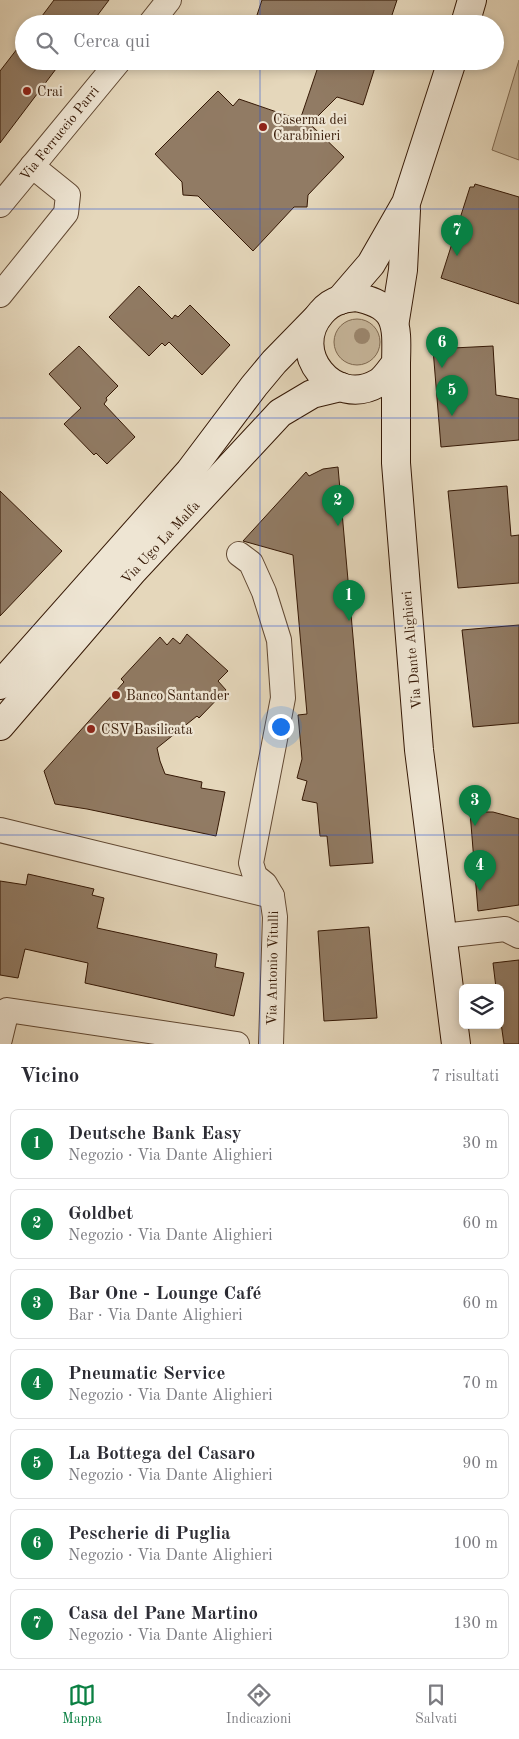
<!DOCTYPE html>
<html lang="it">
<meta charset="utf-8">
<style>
body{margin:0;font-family:"Old Standard TT",serif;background:#f7f7f7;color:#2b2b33}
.controls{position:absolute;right:15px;bottom:15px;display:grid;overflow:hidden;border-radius:8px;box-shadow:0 2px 8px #0003}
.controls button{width:45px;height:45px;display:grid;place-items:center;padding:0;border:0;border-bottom:1px solid #e1e1e2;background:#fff;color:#2b2b33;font:25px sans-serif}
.you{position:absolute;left:280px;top:726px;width:18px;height:18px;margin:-12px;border:4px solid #fff;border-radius:50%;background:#1a73e8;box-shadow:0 0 0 8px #1a73e833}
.badge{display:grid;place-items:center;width:32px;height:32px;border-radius:50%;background:#0b8043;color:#fff;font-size:16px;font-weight:700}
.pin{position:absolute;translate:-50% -41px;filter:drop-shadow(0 1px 2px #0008)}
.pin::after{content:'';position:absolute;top:26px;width:18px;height:15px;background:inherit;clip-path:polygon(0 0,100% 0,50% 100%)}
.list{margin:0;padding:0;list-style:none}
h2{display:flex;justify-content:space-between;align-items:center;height:65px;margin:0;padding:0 20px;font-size:21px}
h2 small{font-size:16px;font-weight:400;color:#7c7c81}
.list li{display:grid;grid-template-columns:32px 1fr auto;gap:15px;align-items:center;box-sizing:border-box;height:70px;margin:0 10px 10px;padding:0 10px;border:1px solid #e1e1e2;border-radius:8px}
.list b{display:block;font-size:19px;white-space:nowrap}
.list p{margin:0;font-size:16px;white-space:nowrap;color:#7c7c81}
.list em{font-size:16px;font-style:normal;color:#7c7c81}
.icon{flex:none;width:28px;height:28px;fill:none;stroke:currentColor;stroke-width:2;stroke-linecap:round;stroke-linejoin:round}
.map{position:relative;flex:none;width:519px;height:1044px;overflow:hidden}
.search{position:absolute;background:#fff;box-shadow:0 2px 8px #0003;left:15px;right:15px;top:15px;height:55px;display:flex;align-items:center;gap:12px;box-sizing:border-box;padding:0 18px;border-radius:28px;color:#7c7c81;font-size:19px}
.sheet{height:625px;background:#fff}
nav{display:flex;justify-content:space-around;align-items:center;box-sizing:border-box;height:70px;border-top:1px solid #e1e1e2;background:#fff;font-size:14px;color:#7c7c81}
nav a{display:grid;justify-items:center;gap:2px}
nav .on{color:#0b8043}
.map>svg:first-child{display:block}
.green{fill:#c7b79c;stroke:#7e6850}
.building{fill:#917b64;stroke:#351805}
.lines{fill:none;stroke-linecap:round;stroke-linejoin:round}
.minor-casing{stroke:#614832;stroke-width:26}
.secondary-casing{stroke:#351805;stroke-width:30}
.minor{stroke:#eee5d3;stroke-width:24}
.secondary{stroke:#eee5d3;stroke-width:28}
.tree{fill:#9c8870}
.grid{fill:none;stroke:#1d4ed8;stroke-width:1;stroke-opacity:0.55}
.poi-dot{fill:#8f2418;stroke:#eee5d3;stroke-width:2}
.labels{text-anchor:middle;stroke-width:4.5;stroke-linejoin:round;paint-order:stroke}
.poi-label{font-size:14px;fill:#351805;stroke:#eee5d3;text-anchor:start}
.street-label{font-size:14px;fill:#351805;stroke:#eee5d3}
</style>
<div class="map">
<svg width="519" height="1044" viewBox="0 0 519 1044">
<rect width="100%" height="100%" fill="#e5d7bb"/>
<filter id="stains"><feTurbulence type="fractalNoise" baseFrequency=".004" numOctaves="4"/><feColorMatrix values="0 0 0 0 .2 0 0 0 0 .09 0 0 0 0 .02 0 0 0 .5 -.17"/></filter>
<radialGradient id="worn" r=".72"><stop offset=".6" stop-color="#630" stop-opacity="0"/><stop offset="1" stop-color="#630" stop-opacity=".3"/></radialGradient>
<g class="green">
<path d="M519,60V160L492,150Z"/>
<circle cx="357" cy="342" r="23"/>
</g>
<g class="building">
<path d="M54,0H109L91,24H36Z"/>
<path d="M262,0H397L389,24H254Z"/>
<path d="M24,40V61H62L0,143V71Z"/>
<path d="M320,61H377L363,105L337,97L310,124L344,157L308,195L307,207H294L253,251L198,196L183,195L182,182L155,154L218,91L233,106L239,99L300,120Z"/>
<path d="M475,184L519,197V304L441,278L470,187H474Z"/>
<path d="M139,286L172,319L175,315L178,317L190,305L230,345L202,375L169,342L165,346L162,343L149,356L109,317Z"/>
<path d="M79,346L118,386L106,398L107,400L104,404L135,437L107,464L96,453L94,455L64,424L81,408L49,374Z"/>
<path d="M493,346L496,395L519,399V440L441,447L433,349Z"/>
<path d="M338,467L373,863L330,866L327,836H320L317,803L302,800L307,781L297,778L302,759L298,715L307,714L293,555L243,541L306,472L309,476L323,469Z"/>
<path d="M507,486L511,536L519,535V583L458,588L448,491Z"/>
<path d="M0,491L62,551L0,616Z"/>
<path d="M519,625V723L473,727L462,630Z"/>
<path d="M187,634L228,671L218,681L226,690L199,718L197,716L157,748L160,761L165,774L202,782L201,788L225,792L216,836L87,809L55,804L44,771L124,682L121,679L160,637L167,645L173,638L180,644Z"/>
<path d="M470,812H493L519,819V905L478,911Z"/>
<path d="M28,874L94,889L92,895L104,898L97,928L217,954L215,967L244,973L234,1016L85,983L88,963L25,949L18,978L0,975V881L26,885Z"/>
<path d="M369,927L377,1018L324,1021L318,931Z"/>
<path d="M519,960V1044H504L500,1016V988H496L493,963Z"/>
</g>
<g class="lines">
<defs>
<g id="minor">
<path d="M150,24L169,0"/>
<path d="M0,205L119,61"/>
<path d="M0,295L66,213L68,195L32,166"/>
<path d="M239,554L251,563L264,592L279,640L283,698L251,863L255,876L265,884L272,896L275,917L271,1044"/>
<path d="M0,830L272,896"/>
<path d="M443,936L505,929L519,936"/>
<path d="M0,1039L7,1010L237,1044"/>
</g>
<g id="secondary">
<path d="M465,24L472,0"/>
<path d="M355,297C399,305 397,325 396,363C391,369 385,379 378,383C334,409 287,352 321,313C326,307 333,302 340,300C344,298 350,298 355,297Z"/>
<path d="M340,300L371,264L406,203L452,61"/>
<path d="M395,320L403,270L406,210"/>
<path d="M396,363V463L419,750L456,1044"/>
<path d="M0,685L190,471L254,386L274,362L316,319"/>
<path d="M0,726L133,571L280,413L312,394L341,387"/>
</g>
</defs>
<use href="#minor" class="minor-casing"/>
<use href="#secondary" class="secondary-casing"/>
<use href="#minor" class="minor"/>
<use href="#secondary" class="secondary"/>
</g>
<circle class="tree" cx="362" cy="336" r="8"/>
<path class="grid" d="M260,0V24M260,61V1044M0,209H519M0,418H519M0,626H519M0,835H519"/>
<g class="poi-dot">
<circle cx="27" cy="91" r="5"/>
<circle cx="263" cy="127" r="5"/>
<circle cx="116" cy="695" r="5"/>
<circle cx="91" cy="729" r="5"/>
</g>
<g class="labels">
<g class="poi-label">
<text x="37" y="96">Crai</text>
<text x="273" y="124">Caserma dei<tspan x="273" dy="16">Carabinieri</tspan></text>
<text x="126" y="700">Banco Santander</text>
<text x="101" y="734">CSV Basilicata</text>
</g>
<g class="street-label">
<text transform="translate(59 133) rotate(-51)" y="5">Via Ferruccio Parri</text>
<text transform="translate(160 542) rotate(-47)" y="5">Via Ugo La Malfa</text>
<text transform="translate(411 650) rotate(-95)" y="5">Via Dante Alighieri</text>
<text transform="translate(272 968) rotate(-89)" y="5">Via Antonio Vitulli</text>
</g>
</g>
<rect width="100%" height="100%" filter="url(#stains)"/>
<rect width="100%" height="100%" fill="url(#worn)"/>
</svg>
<div class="controls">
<button><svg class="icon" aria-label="layers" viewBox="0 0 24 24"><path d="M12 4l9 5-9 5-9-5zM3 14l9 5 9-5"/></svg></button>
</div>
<div class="you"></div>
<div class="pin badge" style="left:349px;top:621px">1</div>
<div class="pin badge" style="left:338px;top:526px">2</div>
<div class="pin badge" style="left:475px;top:826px">3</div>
<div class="pin badge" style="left:480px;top:891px">4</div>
<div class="pin badge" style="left:452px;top:416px">5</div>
<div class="pin badge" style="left:442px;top:368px">6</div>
<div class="pin badge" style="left:457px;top:256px">7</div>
<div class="search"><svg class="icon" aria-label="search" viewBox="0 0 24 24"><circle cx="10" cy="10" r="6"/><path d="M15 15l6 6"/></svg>Cerca qui</div>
</div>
<section class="sheet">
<h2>Vicino<small>7 risultati</small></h2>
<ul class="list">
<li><span class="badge">1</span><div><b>Deutsche Bank Easy</b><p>Negozio · Via Dante Alighieri</p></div><em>30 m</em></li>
<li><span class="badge">2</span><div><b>Goldbet</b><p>Negozio · Via Dante Alighieri</p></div><em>60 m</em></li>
<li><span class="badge">3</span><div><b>Bar One - Lounge Café</b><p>Bar · Via Dante Alighieri</p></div><em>60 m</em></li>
<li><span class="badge">4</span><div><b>Pneumatic Service</b><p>Negozio · Via Dante Alighieri</p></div><em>70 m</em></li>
<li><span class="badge">5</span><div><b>La Bottega del Casaro</b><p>Negozio · Via Dante Alighieri</p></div><em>90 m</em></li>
<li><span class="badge">6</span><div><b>Pescherie di Puglia</b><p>Negozio · Via Dante Alighieri</p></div><em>100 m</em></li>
<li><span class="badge">7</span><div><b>Casa del Pane Martino</b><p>Negozio · Via Dante Alighieri</p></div><em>130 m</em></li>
</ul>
</section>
<nav>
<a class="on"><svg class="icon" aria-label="map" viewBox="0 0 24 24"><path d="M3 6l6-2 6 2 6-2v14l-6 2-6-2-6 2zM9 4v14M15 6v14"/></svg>Mappa</a>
<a><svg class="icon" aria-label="directions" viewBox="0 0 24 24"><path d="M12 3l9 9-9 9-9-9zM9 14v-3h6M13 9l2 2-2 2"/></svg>Indicazioni</a>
<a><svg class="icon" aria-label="saved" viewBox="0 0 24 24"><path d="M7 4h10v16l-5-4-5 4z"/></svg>Salvati</a>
</nav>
